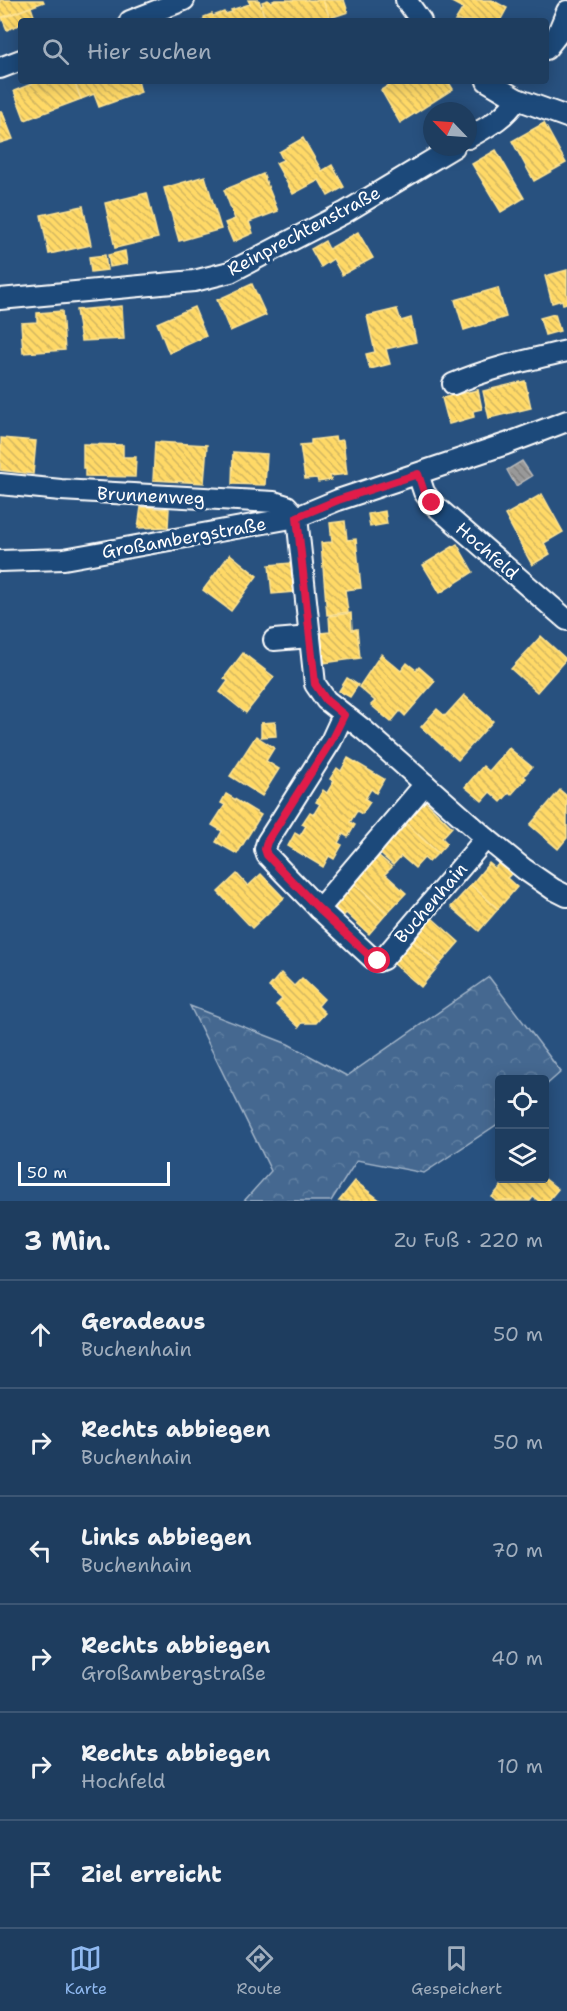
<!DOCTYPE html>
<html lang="de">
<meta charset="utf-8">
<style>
body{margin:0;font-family:"Shantell Sans",sans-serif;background:#2b4868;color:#f1f3f6}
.controls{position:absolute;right:18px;bottom:18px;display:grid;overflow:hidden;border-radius:6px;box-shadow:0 3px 15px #0003}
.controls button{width:54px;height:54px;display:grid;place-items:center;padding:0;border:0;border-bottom:2px solid #3c5674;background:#1e3d5f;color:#f1f3f6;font:30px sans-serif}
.compass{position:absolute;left:423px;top:102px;width:54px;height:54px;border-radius:50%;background:#1e3d5f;box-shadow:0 3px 15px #0003;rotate:295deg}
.scale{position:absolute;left:18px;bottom:15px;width:152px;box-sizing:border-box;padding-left:6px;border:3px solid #fff;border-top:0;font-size:16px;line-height:21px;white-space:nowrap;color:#fff;-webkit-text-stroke:4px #1f4a7a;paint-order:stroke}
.stop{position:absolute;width:18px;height:18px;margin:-14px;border:4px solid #e11d48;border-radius:50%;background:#fff}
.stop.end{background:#e11d48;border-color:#fff;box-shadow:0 2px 6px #0008}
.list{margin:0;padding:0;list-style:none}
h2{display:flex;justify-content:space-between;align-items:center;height:78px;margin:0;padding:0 24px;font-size:26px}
h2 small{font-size:20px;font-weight:400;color:#a1aebd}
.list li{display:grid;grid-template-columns:39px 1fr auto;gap:18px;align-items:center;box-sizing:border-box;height:108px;padding:0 24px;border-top:2px solid #3c5674}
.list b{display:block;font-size:22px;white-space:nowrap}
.list p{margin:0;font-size:20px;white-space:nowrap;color:#a1aebd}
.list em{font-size:20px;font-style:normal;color:#a1aebd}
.icon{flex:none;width:33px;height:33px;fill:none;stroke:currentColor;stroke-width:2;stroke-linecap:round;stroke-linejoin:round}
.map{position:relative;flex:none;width:567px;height:1201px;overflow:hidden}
.search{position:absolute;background:#1e3d5f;box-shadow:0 3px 15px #0003;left:18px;right:18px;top:18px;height:66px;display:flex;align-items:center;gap:15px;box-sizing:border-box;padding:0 21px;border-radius:6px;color:#a1aebd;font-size:22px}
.sheet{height:726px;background:#1e3d5f}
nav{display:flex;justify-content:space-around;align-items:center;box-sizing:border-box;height:84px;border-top:2px solid #3c5674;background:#1e3d5f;font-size:16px;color:#a1aebd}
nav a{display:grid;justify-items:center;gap:3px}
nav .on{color:#90b9f0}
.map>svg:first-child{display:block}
.forest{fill:url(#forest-crowns);stroke:#a2b4c8;stroke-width:1.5}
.homes{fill:url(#homes-back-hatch);stroke:#ffe494;stroke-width:1.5}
.industry{fill:url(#industry-back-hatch);stroke:#b8b8b8;stroke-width:1.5}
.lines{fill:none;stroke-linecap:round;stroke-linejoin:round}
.minor-casing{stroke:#fff;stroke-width:24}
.minor{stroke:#1f4a7a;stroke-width:20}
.route{stroke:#e11d48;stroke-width:8}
.labels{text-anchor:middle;stroke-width:6;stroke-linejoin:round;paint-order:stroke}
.street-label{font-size:18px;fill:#fff;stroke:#1f4a7a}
</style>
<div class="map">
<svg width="567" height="1201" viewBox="0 0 567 1201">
<defs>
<pattern id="forest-crowns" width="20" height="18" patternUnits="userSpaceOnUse" patternTransform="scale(1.5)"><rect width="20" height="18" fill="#446890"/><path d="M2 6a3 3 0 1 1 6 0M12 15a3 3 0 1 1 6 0" fill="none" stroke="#607fa1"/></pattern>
<pattern id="homes-back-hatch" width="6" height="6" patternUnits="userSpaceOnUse" patternTransform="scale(1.5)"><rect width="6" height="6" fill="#ffd966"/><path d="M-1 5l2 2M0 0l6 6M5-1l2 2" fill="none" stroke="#d2b660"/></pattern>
<pattern id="industry-back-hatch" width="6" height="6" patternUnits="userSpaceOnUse" patternTransform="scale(1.5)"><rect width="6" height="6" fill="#999"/><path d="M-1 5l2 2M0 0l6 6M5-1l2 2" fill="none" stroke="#7e7e7e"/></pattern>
</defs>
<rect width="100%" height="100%" fill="#28517f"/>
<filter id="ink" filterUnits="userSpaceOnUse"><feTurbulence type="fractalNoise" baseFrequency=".0167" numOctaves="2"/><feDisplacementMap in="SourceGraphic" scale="12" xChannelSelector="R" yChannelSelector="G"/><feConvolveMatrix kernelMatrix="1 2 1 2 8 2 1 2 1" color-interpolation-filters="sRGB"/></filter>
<g filter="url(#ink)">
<path class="forest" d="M489,977L561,1072L545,1086L544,1080H500L499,1123L424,1173L357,1160L331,1201H244L271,1171L190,1006L288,1044L347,1076Z"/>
<g class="homes">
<path d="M0,0H43L44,2L0,18Z"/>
<path d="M248,0H259L266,21H202L204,19V17L212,14L213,16L224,12L225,14L232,12L231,10L250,4Z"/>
<path d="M268,0L271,2L275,0H323L331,21H266L261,6L263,5L262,2Z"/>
<path d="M323,0H344L348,12L330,18Z"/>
<path d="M448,0H492L507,8L500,21H455L463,8Z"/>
<path d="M31,7L35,19L21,21V24L7,30L2,18Z"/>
<path d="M39,81H74L81,99L25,120L14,91Z"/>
<path d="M81,81H138L141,92L99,107L94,94L81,99L75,83Z"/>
<path d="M396,81H448L453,89L400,123L381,90Z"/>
<path d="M2,111L13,139L0,143V112Z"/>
<path d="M544,123L566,163L534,181L512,141Z"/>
<path d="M303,138L322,171L332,165L344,187L328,196L319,180L293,194L276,163L283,160L279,152Z"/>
<path d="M496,150L524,198L501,212L472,164Z"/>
<path d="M263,174L278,211L249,222L253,233L233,242L225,223L235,219L224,190Z"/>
<path d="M205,176L221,229L179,241L164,188Z"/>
<path d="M147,193L158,238L115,248L105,203Z"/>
<path d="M83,206L91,245L49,254L41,215Z"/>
<path d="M358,232L373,258L342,275L333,259L321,267L311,249L325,241L329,249Z"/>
<path d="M125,251L127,264L110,267L108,255Z"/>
<path d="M105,255L107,270L91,272L89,257Z"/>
<path d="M567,270V303L563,304L562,300L552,303L545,276Z"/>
<path d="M252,284L266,315L230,331L217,300Z"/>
<path d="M498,288L506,317L464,330L455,300Z"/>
<path d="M122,306L124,339L81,341L76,310Z"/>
<path d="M194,307L206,336L169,353L157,323Z"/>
<path d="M397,309L401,321L411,318L416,342L386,349L390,364L370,369L366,354L375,352L367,316Z"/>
<path d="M62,311L65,350L23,353L21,323L37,322V313Z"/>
<path d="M555,314L560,331L545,335L540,318Z"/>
<path d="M525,381L531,408L489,418L483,391Z"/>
<path d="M478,390L482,409L473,411L474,417L449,424L442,398Z"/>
<path d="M335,437L336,441L343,440L347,474L330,476L331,480L318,482L317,478L305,479L300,445L311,444V440Z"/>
<path d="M1,438L36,441L33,474L0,470Z"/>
<path d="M155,442L207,445L204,483L153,480Z"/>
<path d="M83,444L123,445V457H136L135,477L85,476V468H83Z"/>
<path d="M233,452L267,454L265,485L232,484Z"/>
<path d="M542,494L563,532L544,543L550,554L532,565L505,515Z"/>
<path d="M141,507L169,509L168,527L138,528Z"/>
<path d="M385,511L387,524L370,527L368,514Z"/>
<path d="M345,521L347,540L356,539L361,588L345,590L348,612L327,615L321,543L332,542L330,523Z"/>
<path d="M457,544L473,572L440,593L423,565Z"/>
<path d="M230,554L257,576L231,611L203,590Z"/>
<path d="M291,563L294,592L272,594L269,565Z"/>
<path d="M351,613L352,630L357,629L360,658L324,663L321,633L330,632L329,616Z"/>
<path d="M541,636L566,659L537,692L511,669Z"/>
<path d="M243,653L274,677L246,713L220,692L228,681L224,678Z"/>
<path d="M381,654L401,671L407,663L416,670L419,667L435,681L405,716L400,711L391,722L371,705L375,701L359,687Z"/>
<path d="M347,678L358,685L350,697L339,691Z"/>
<path d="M464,695L493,721L458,760L421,727L437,709L445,716Z"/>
<path d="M275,722L276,736L261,737V723Z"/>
<path d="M256,736L274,748L266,761L279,769L262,796L230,776Z"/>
<path d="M509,748L532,767L524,776L526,778L511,795L509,793L501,802L490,792L482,801L465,787L483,766L489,771Z"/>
<path d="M348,758L384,779L376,793L371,789L365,799L370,802L362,814L357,811L350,822L355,825L348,837L343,834L338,843L342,845L334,859L329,856L323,867L288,846L295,833L300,836L306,826L302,824L310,812L314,814L320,804L316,802L323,790L327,793L334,781L330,779L337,768L341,771Z"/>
<path d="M560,790L567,796V838L558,849L530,825Z"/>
<path d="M226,794L261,815L237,854L216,842L222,831L212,825L225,805L221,803Z"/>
<path d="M425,801L452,827L442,838L447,843L438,853L403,821L415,808L417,810Z"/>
<path d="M403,821L438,853L429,862L424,858L415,868L401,856L393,865L376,850Z"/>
<path d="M379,856L392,867L385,874L406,893L387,913L354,883Z"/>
<path d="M500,862L512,873L507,878L517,887L498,909L471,885L489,863L495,868Z"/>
<path d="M237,874L248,886L261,874L284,898L252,928L218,892Z"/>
<path d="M354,883L387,913L369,934L346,913L339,921L327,910L337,903Z"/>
<path d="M471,885L498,909L479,931L451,907Z"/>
<path d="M432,918L459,942L440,964L412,940Z"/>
<path d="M412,940L440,964L421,987L393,963Z"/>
<path d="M281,973L294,986L302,978L324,999L318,1006L325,1013L316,1023H302L299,1027L276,1005L282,999L269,987Z"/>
<path d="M508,1178H544L558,1189L548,1201H539L533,1197L530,1201H496L492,1197Z"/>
<path d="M355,1181L381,1201H339Z"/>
</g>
<path class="industry" d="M522,461L532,476L516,486L507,470Z"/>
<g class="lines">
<defs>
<g id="minor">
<path d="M406,0L421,21"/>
<path d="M130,21L184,0"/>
<path d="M546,49L557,35L567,11"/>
<path d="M0,68L21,60"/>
<path d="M487,81L517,99L567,117"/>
<path d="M468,138C487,127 505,118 517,99"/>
<path d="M0,299L194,281L230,272L344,213L454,147"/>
<path d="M453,384C489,368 529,360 567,351"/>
<path d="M418,474L424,492L432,503L567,620"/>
<path d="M0,484L61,490L274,502L287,506L297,517L315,684L326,700L364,730L486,838L524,869L553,889L567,896"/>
<path d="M0,561L64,559L297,517L338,500L506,444L567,421"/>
<path d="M274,640L310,637"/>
<path d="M343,715L331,741L267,842L265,849L267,855L283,872L319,909L372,958L378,961L383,959L486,838"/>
<path d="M319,909L425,784"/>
</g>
</defs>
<use href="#minor" class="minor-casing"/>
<use href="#minor" class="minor"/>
</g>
</g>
<g class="lines" filter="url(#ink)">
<path class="route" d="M378,961L372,958L319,909L283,872L267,855L265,849L267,842L331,741L344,715L326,700L315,684L297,517L338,500L418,474L424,492L432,503"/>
</g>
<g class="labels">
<g class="street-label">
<text transform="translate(304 231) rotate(-28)" y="6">Reinprechtenstraße</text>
<text transform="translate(151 496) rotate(3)" y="6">Brunnenweg</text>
<text transform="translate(184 538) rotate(-10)" y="6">Großambergstraße</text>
<text transform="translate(487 551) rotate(41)" y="6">Hochfeld</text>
<text transform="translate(431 903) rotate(-49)" y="6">Buchenhain</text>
</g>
</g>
</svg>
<div class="controls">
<button><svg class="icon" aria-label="locate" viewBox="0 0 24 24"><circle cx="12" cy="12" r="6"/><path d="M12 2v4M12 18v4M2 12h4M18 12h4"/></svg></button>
<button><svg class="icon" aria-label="layers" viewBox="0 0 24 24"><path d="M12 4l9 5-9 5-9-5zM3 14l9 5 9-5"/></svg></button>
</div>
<svg class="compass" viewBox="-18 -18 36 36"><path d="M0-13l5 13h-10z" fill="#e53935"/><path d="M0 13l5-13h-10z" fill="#a1aebd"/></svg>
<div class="scale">50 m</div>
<div class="stop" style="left:378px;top:961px"></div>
<div class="stop end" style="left:432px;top:503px"></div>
<div class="search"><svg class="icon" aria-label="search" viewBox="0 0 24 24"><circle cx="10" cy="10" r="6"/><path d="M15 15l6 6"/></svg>Hier suchen</div>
</div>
<section class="sheet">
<h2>3 Min.<small>Zu Fuß · 220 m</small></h2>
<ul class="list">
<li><svg class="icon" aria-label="ahead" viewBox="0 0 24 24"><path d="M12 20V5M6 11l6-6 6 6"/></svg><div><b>Geradeaus</b><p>Buchenhain</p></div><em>50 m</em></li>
<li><svg class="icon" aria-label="right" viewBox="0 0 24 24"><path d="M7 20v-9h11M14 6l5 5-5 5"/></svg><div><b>Rechts abbiegen</b><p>Buchenhain</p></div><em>50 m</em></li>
<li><svg class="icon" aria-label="left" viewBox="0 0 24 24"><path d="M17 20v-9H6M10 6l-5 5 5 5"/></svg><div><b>Links abbiegen</b><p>Buchenhain</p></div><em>70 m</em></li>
<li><svg class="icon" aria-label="right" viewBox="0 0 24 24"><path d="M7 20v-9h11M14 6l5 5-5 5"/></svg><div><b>Rechts abbiegen</b><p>Großambergstraße</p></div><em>40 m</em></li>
<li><svg class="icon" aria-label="right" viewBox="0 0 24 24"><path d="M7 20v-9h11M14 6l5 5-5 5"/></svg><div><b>Rechts abbiegen</b><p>Hochfeld</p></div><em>10 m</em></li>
<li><svg class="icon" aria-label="arrive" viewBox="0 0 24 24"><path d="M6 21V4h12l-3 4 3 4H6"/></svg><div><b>Ziel erreicht</b></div></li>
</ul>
</section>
<nav>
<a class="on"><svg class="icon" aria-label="map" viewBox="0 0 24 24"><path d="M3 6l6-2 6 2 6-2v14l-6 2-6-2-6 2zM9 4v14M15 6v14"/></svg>Karte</a>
<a><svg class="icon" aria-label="directions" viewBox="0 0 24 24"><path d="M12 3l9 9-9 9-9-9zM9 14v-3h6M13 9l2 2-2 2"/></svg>Route</a>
<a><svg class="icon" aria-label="saved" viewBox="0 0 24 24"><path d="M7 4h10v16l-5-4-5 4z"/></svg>Gespeichert</a>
</nav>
